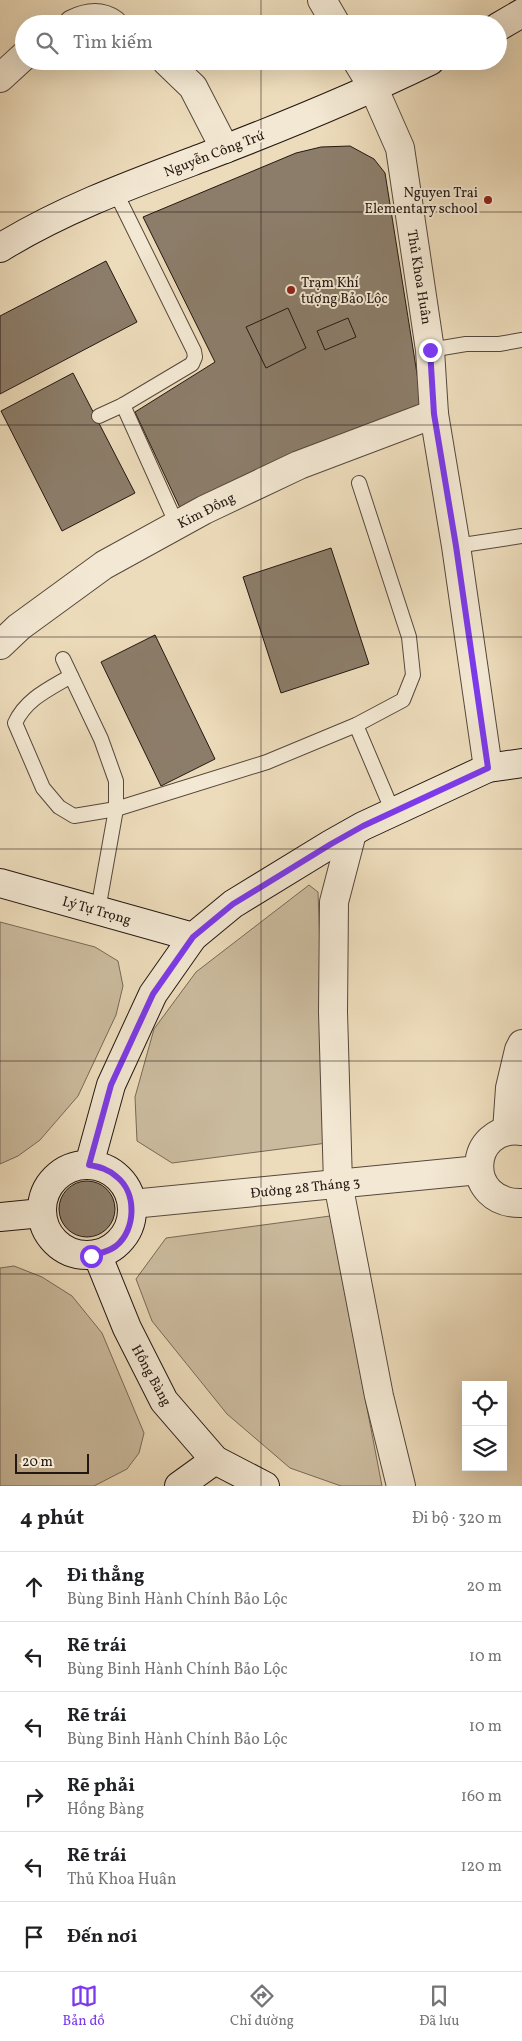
<!DOCTYPE html>
<html lang="vi">
<meta charset="utf-8">
<style>
body{margin:0;font-family:Vollkorn,serif;background:#f6f6f6;color:#202124}
.controls{position:absolute;right:15px;bottom:15px;display:grid;overflow:hidden;border-radius:0px;box-shadow:0 5px 20px #0002}
.controls button{width:45px;height:45px;display:grid;place-items:center;padding:0;border:0;border-bottom:1px solid #e0e0e0;background:#fff;color:#202124;font:25px sans-serif}
.scale{position:absolute;left:15px;bottom:12px;width:74px;box-sizing:border-box;padding-left:5px;border:2px solid #231712;border-top:0;font-size:14px;line-height:18px;white-space:nowrap;color:#231712;-webkit-text-stroke:4px #f3e8d3;paint-order:stroke}
.stop{position:absolute;width:15px;height:15px;margin:-11px;border:4px solid #7c3aed;border-radius:50%;background:#fff}
.stop.end{background:#7c3aed;border-color:#fff;box-shadow:0 1px 5px #0008}
.list{margin:0;padding:0;list-style:none}
h2{display:flex;justify-content:space-between;align-items:center;height:65px;margin:0;padding:0 20px;font-size:21px}
h2 small{font-size:16px;font-weight:400;color:#757577}
.list li{display:grid;grid-template-columns:32px 1fr auto;gap:15px;align-items:center;box-sizing:border-box;height:70px;padding:0 20px;border-top:1px solid #e0e0e0}
.list b{display:block;font-size:19px;white-space:nowrap}
.list p{margin:0;font-size:16px;white-space:nowrap;color:#757577}
.list em{font-size:16px;font-style:normal;color:#757577}
.icon{flex:none;width:28px;height:28px;fill:none;stroke:currentColor;stroke-width:2;stroke-linecap:round;stroke-linejoin:round}
.map{position:relative;flex:none;width:522px;height:1486px;overflow:hidden}
.search{position:absolute;background:#fff;box-shadow:0 5px 20px #0002;left:15px;right:15px;top:15px;height:55px;display:flex;align-items:center;gap:12px;box-sizing:border-box;padding:0 18px;border-radius:28px;color:#757577;font-size:19px}
.sheet{height:485px;background:#fff}
nav{display:flex;justify-content:space-around;align-items:center;box-sizing:border-box;height:70px;border-top:1px solid #e0e0e0;background:#fff;font-size:14px;color:#757577}
nav a{display:grid;justify-items:center;gap:2px}
nav .on{color:#7c3aed}
.map>svg:first-child{display:block}
.green{fill:#cbbb9e;stroke:#776958}
.building{fill:#8c7d6a;stroke:#231712}
.lines{fill:none;stroke-linecap:round;stroke-linejoin:round}
.lane-casing{stroke:#56483c;stroke-width:16}
.street-casing{stroke:#56483c;stroke-width:30}
.secondary-casing{stroke:#231712;stroke-width:30}
.lane{stroke:#f3e8d3;stroke-width:14}
.street{stroke:#f3e8d3;stroke-width:28}
.secondary{stroke:#f3e8d3;stroke-width:28}
.route{stroke:#7c3aed;stroke-width:6}
.grid{fill:none;stroke:#231712;stroke-width:1;stroke-opacity:0.55}
.poi-dot{fill:#8f2418;stroke:#f3e8d3;stroke-width:2}
.labels{text-anchor:middle;stroke-width:4;stroke-linejoin:round;paint-order:stroke}
.street-label{font-size:14px;fill:#231712;stroke:#f3e8d3}
.poi-label{font-size:14px;fill:#231712;stroke:#f3e8d3;text-anchor:end}
</style>
<div class="map">
<svg width="522" height="1486" viewBox="0 0 522 1486">
<rect width="100%" height="100%" fill="#eddcbb"/>
<filter id="stains"><feTurbulence type="fractalNoise" baseFrequency=".004" numOctaves="4"/><feColorMatrix values="0 0 0 0 .2 0 0 0 0 .09 0 0 0 0 .02 0 0 0 .5 -.17"/></filter>
<radialGradient id="worn" r=".72"><stop offset=".6" stop-color="#630" stop-opacity="0"/><stop offset="1" stop-color="#630" stop-opacity=".3"/></radialGradient>
<g class="green">
<path d="M309,885L318,892L327,1143L172,1163L137,1141L135,1097L154,1029L196,972Z"/>
<path d="M0,922L95,947L118,961L123,986L116,1015L78,1096L40,1140L18,1156L0,1164Z"/>
<path d="M330,1216L382,1486H341L290,1468L227,1414L152,1321L136,1279L166,1238Z"/>
<path d="M14,1266L42,1277L72,1296L102,1333L144,1433L139,1453L127,1469L94,1486H0V1268Z"/>
</g>
<g class="building">
<path d="M350,146L374,159L385,173L422,405L238,479L181,510L135,412L215,362L143,217L296,153L321,147Z"/>
<path d="M106,261L137,322L0,394V316Z"/>
<path d="M288,308L306,348L266,368L246,327Z"/>
<path d="M348,318L356,337L325,350L317,331Z"/>
<path d="M73,373L135,493L62,531L1,411Z"/>
<path d="M331,548L369,664L281,693L243,577Z"/>
<path d="M155,635L215,759L161,786L101,662Z"/>
<circle cx="87" cy="1209" r="28"/>
</g>
<g class="lines">
<defs>
<g id="lane">
<path d="M430,350L466,344H499L522,340"/>
<path d="M123,405L177,525"/>
<path d="M99,416L123,405L192,364L195,357L194,351L115,191"/>
<path d="M456,546L522,536"/>
<path d="M63,659L101,739L116,781V809L98,910"/>
<path d="M71,676C49,689 26,699 15,723L43,788L59,807L74,816L116,809L267,762L356,725L403,700L413,675L409,637L359,483"/>
<path d="M356,725L393,812"/>
</g>
<g id="street">
<path d="M322,0L336,24"/>
<path d="M73,24C87,17 100,15 113,24"/>
<path d="M166,61L193,87L225,149"/>
<path d="M357,61L374,89L400,148L430,350L434,414L456,546L488,768"/>
<path d="M0,78L24,56"/>
<path d="M0,645L19,627L104,565L204,510L299,465L434,414"/>
<path d="M352,833L334,902L333,1012L338,1183L379,1396L401,1486"/>
<path d="M507,1131L510,1088L519,1050L522,1044"/>
<path d="M522,1131C467,1124 463,1205 522,1203"/>
<path d="M132,1204L479,1170"/>
</g>
<g id="secondary">
<path d="M498,27L522,13"/>
<path d="M0,248C63,209 135,183 204,157C280,128 356,97 430,61"/>
<path d="M0,883L193,937"/>
<circle cx="87" cy="1210" r="45"/>
<path d="M89,1165L111,1085L153,994L193,937L233,904L331,844L363,826L488,768L522,763"/>
<path d="M0,1217L42,1213"/>
<path d="M97,1254L127,1328L164,1401L215,1460L265,1486"/>
<path d="M179,1486L215,1460"/>
</g>
</defs>
<use href="#lane" class="lane-casing"/>
<use href="#street" class="street-casing"/>
<use href="#secondary" class="secondary-casing"/>
<use href="#lane" class="lane"/>
<use href="#street" class="street"/>
<use href="#secondary" class="secondary"/>
</g>
<g class="lines">
<path class="route" d="M91,1256C100,1253 108,1252 116,1246C136,1230 137,1193 117,1177C108,1169 100,1167 89,1165L111,1085L153,994L193,937L233,904L331,844L363,826L488,768L456,546L434,414L430,350"/>
</g>
<path class="grid" d="M261,0V24M261,61V1486M0,212H522M0,425H522M0,637H522M0,849H522M0,1061H522M0,1274H522"/>
<g class="poi-dot">
<circle cx="488" cy="200" r="5"/>
<circle cx="291" cy="290" r="5"/>
</g>
<g class="labels">
<g class="street-label">
<text transform="translate(214 153) rotate(-21)" y="5">Nguyễn Công Trứ</text>
<text transform="translate(420 277) rotate(81)" y="5">Thủ Khoa Huân</text>
<text transform="translate(206 510) rotate(-27)" y="5">Kim Đồng</text>
<text transform="translate(97 910) rotate(16)" y="5">Lý Tự Trọng</text>
<text transform="translate(305 1187) rotate(-6)" y="5">Đường 28 Tháng 3</text>
<text transform="translate(152 1375) rotate(61)" y="5">Hồng Bàng</text>
</g>
<g class="poi-label">
<text x="478" y="197">Nguyen Trai<tspan x="478" dy="16">Elementary school</tspan></text>
<text x="301" y="287" text-anchor="start">Trạm Khí<tspan x="301" dy="16">tượng Bảo Lộc</tspan></text>
</g>
</g>
<rect width="100%" height="100%" filter="url(#stains)"/>
<rect width="100%" height="100%" fill="url(#worn)"/>
</svg>
<div class="controls">
<button><svg class="icon" aria-label="locate" viewBox="0 0 24 24"><circle cx="12" cy="12" r="6"/><path d="M12 2v4M12 18v4M2 12h4M18 12h4"/></svg></button>
<button><svg class="icon" aria-label="layers" viewBox="0 0 24 24"><path d="M12 4l9 5-9 5-9-5zM3 14l9 5 9-5"/></svg></button>
</div>
<div class="scale">20 m</div>
<div class="stop" style="left:91px;top:1256px"></div>
<div class="stop end" style="left:430px;top:350px"></div>
<div class="search"><svg class="icon" aria-label="search" viewBox="0 0 24 24"><circle cx="10" cy="10" r="6"/><path d="M15 15l6 6"/></svg>Tìm kiếm</div>
</div>
<section class="sheet">
<h2>4 phút<small>Đi bộ · 320 m</small></h2>
<ul class="list">
<li><svg class="icon" aria-label="ahead" viewBox="0 0 24 24"><path d="M12 20V5M6 11l6-6 6 6"/></svg><div><b>Đi thẳng</b><p>Bùng Binh Hành Chính Bảo Lộc</p></div><em>20 m</em></li>
<li><svg class="icon" aria-label="left" viewBox="0 0 24 24"><path d="M17 20v-9H6M10 6l-5 5 5 5"/></svg><div><b>Rẽ trái</b><p>Bùng Binh Hành Chính Bảo Lộc</p></div><em>10 m</em></li>
<li><svg class="icon" aria-label="left" viewBox="0 0 24 24"><path d="M17 20v-9H6M10 6l-5 5 5 5"/></svg><div><b>Rẽ trái</b><p>Bùng Binh Hành Chính Bảo Lộc</p></div><em>10 m</em></li>
<li><svg class="icon" aria-label="right" viewBox="0 0 24 24"><path d="M7 20v-9h11M14 6l5 5-5 5"/></svg><div><b>Rẽ phải</b><p>Hồng Bàng</p></div><em>160 m</em></li>
<li><svg class="icon" aria-label="left" viewBox="0 0 24 24"><path d="M17 20v-9H6M10 6l-5 5 5 5"/></svg><div><b>Rẽ trái</b><p>Thủ Khoa Huân</p></div><em>120 m</em></li>
<li><svg class="icon" aria-label="arrive" viewBox="0 0 24 24"><path d="M6 21V4h12l-3 4 3 4H6"/></svg><div><b>Đến nơi</b></div></li>
</ul>
</section>
<nav>
<a class="on"><svg class="icon" aria-label="map" viewBox="0 0 24 24"><path d="M3 6l6-2 6 2 6-2v14l-6 2-6-2-6 2zM9 4v14M15 6v14"/></svg>Bản đồ</a>
<a><svg class="icon" aria-label="directions" viewBox="0 0 24 24"><path d="M12 3l9 9-9 9-9-9zM9 14v-3h6M13 9l2 2-2 2"/></svg>Chỉ đường</a>
<a><svg class="icon" aria-label="saved" viewBox="0 0 24 24"><path d="M7 4h10v16l-5-4-5 4z"/></svg>Đã lưu</a>
</nav>
